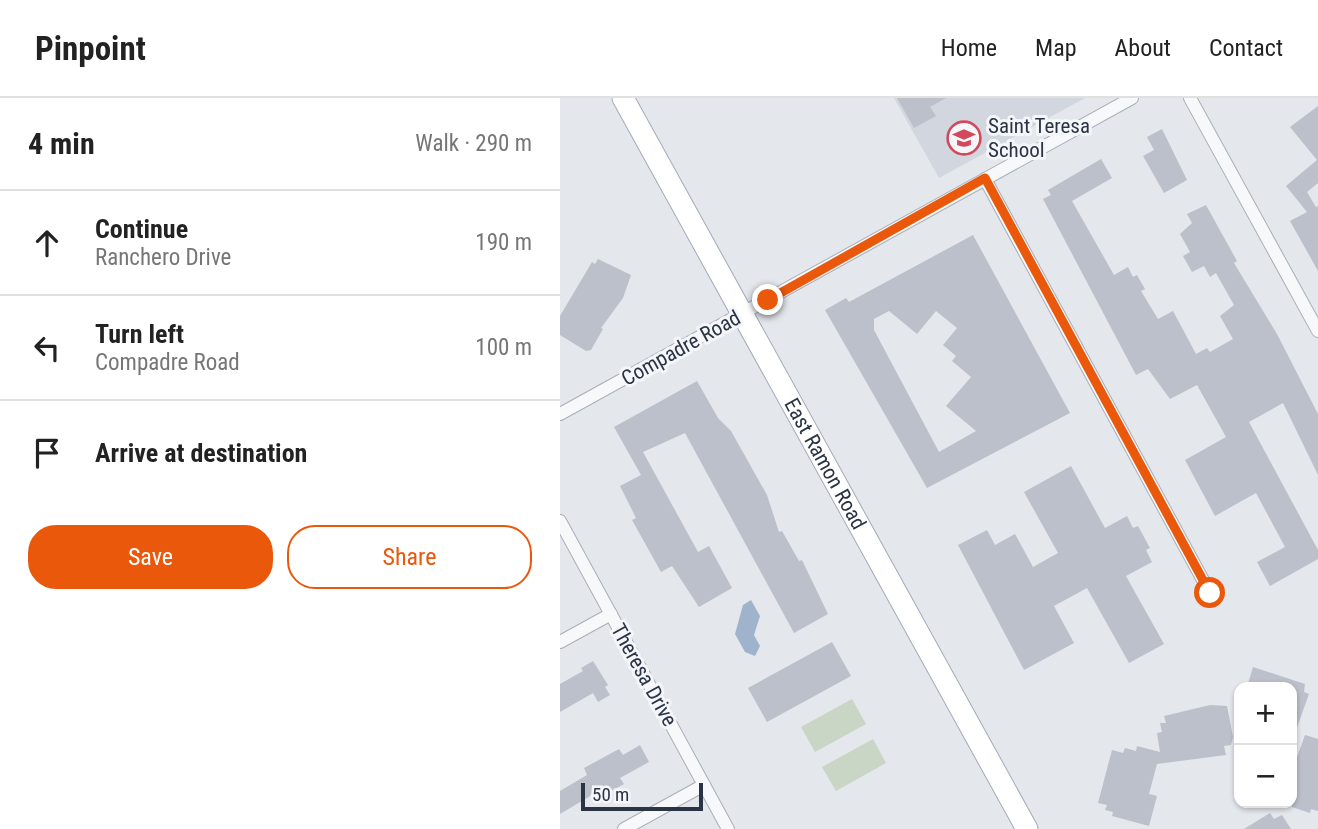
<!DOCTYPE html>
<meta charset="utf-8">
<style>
body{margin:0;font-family:"Roboto Condensed",sans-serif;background:#f6f6f6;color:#222}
.controls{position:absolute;right:21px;bottom:21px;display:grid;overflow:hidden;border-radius:14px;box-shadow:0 2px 5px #0004}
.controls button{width:63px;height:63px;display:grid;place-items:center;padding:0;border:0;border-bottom:2px solid #e0e0e0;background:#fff;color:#222;font:35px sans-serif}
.scale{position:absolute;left:21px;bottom:18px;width:122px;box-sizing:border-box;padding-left:7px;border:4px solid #2b3445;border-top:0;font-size:19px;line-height:24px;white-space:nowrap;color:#2b3445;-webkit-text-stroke:5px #f4f6f9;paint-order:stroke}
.stop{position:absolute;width:21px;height:21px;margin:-16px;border:5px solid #ea580c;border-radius:50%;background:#fff}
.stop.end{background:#ea580c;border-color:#fff;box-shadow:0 2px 7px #0008}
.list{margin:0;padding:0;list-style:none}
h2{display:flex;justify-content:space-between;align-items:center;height:91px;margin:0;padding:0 28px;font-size:30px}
h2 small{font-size:23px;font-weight:400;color:#767676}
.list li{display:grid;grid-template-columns:46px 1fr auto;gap:21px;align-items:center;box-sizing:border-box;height:105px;padding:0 28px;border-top:2px solid #e0e0e0}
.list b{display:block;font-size:26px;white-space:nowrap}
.list p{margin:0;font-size:23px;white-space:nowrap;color:#767676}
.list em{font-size:23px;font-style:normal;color:#767676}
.actions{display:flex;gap:14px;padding:21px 28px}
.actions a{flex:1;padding:16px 0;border:2px solid #ea580c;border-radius:28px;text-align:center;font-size:24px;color:#ea580c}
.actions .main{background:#ea580c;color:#fff}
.icon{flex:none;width:38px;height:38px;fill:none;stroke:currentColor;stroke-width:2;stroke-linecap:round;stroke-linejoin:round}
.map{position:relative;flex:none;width:758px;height:731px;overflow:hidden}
header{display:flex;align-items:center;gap:42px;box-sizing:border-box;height:98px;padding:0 35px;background:#fff;border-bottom:2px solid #e0e0e0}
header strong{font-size:33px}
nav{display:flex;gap:38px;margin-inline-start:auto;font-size:24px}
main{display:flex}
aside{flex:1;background:#fff}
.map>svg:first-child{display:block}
.built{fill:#d2d6de}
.green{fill:#c9d6c5}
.water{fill:#9fb4cc}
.building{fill:#bbc0ca;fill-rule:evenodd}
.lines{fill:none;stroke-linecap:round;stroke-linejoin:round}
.minor-casing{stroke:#a9aeb7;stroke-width:14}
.primary-casing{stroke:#a3abb8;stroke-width:23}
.minor{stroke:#f7f8fa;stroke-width:12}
.primary{stroke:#fff;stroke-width:21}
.route{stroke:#ea580c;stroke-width:9}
.labels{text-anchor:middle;stroke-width:6;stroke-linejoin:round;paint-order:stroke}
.poi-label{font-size:21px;fill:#2b3445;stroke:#f4f6f9;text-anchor:start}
.street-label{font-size:21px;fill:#2b3445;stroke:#f4f6f9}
</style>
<header>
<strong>Pinpoint</strong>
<nav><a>Home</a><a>Map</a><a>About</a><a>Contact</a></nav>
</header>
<main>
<aside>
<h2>4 min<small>Walk · 290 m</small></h2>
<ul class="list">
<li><svg class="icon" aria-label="ahead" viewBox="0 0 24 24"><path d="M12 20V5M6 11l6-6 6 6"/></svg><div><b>Continue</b><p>Ranchero Drive</p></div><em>190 m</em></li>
<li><svg class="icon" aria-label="left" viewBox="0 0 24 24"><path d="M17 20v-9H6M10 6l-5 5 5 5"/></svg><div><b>Turn left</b><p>Compadre Road</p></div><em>100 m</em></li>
<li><svg class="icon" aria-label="arrive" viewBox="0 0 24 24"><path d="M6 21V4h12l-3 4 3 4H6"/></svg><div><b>Arrive at destination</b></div></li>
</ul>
<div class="actions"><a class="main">Save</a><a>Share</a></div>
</aside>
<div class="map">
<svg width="758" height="731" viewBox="0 0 758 731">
<rect width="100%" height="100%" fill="#e4e7ec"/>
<path class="built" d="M334,0H525L379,80Z"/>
<g class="green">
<path d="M292,601L306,626L255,654L241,629Z"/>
<path d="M313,641L326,665L276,693L262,669Z"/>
</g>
<path class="water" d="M191,502L200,518L194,537L200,548L195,558L185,554L175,536L183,507Z"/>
<g class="building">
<path d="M337,0H386L370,9L376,18L354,30Z"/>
<path d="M758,8V85L747,94L756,109L758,108V173L730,123L747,114L726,88L757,62L730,29Z"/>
<path d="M602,31L627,82L604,95L583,58L594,52L587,39Z"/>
<path d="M541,61L552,80L512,103L554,177L568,169L573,179L577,177L585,191L581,193L598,221L613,213L636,256L647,250L650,254L673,241L660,218L674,207L656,175L650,179L644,168L632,174L623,158L630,154L620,136L632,125L627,116L646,107L677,163L674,165L717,236L758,316V377L723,305L689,324L758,452V461L710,488L697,464L725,449L696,395L655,418L625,362L666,339L637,287L610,301L588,271L576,277L483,101L491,97L488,92Z"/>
<path d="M413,137L510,315L367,390L265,212L286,200L289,204ZM329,213L357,236L376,213L397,230L383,247L396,258L392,263L411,279L386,308L416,333L379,354L314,232V221Z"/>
<path d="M38,161L71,177L63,200L41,230L43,231L31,252L26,253L0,237V218L32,164L35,166Z"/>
<path d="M137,283L158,320L171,333L207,397L219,434L222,433L239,463L242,462L268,516L234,535L125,335L83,354L138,454L149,448L172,490L139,509L112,468L101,474L72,422L76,420L60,388L81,377L54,329Z"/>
<path d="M511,368L545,430L567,418L573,430L578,428L590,450L586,452L592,464L566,478L604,546L569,565L527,490L494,508L514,545L464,572L398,447L427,432L435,447L455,436L473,469L498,455L464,394Z"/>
<path d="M272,544L291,578L207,624L188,590Z"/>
<path d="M33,563L48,587L45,589L50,597L38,604L33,595L0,614V586L23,573L21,570Z"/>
<path d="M693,569L745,586L744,594L749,596L735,635H732V589H687Z"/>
<path d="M650,607L667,608L673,639L671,647L664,648L666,657L597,666L589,696L597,698L589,728L552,718L553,714L545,712L547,707L538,705L552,652L563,655L565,650L576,653L577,648L600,654L597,635L602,634L600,625H606L604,618Z"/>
<path d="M745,637L758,641V713L751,711L750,715L732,709V673Z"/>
<path d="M80,647L89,664L60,680L64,686L40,699L37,694L0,716V693L27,677L24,670L59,651L63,657Z"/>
<path d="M710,715L714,721L722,717L731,731H684Z"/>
</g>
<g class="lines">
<defs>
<g id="minor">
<path d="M630,0L758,233"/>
<path d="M425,81L650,495"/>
<path d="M0,316L572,0"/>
<path d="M0,423L168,731"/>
<path d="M0,544L51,516"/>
<path d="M64,731L144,687"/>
</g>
<g id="primary">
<path id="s1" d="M63,0L467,731"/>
</g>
</defs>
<use href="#minor" class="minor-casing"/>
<use href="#primary" class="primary-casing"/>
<use href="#minor" class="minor"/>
<use href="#primary" class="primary"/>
</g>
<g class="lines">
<path class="route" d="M208,202L425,80L650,495"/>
</g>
<defs>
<symbol id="school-ring" viewBox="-11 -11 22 22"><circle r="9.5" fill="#f4f6f9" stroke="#d1495b" stroke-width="1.5"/><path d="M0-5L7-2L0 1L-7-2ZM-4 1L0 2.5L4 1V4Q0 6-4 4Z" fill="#d1495b"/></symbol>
</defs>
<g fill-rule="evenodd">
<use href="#school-ring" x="385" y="21" width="38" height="38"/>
</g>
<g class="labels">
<g class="poi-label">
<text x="428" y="35">Saint Teresa<tspan x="428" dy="24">School</tspan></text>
</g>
<g class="street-label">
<text transform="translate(121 250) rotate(-29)" y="7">Compadre Road</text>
<text dy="7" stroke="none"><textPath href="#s1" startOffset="418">East Ramon Road</textPath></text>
<text transform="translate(84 577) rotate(61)" y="7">Theresa Drive</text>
</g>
</g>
</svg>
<div class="controls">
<button>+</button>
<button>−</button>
</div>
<div class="scale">50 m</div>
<div class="stop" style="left:650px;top:495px"></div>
<div class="stop end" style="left:208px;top:202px"></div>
</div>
</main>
